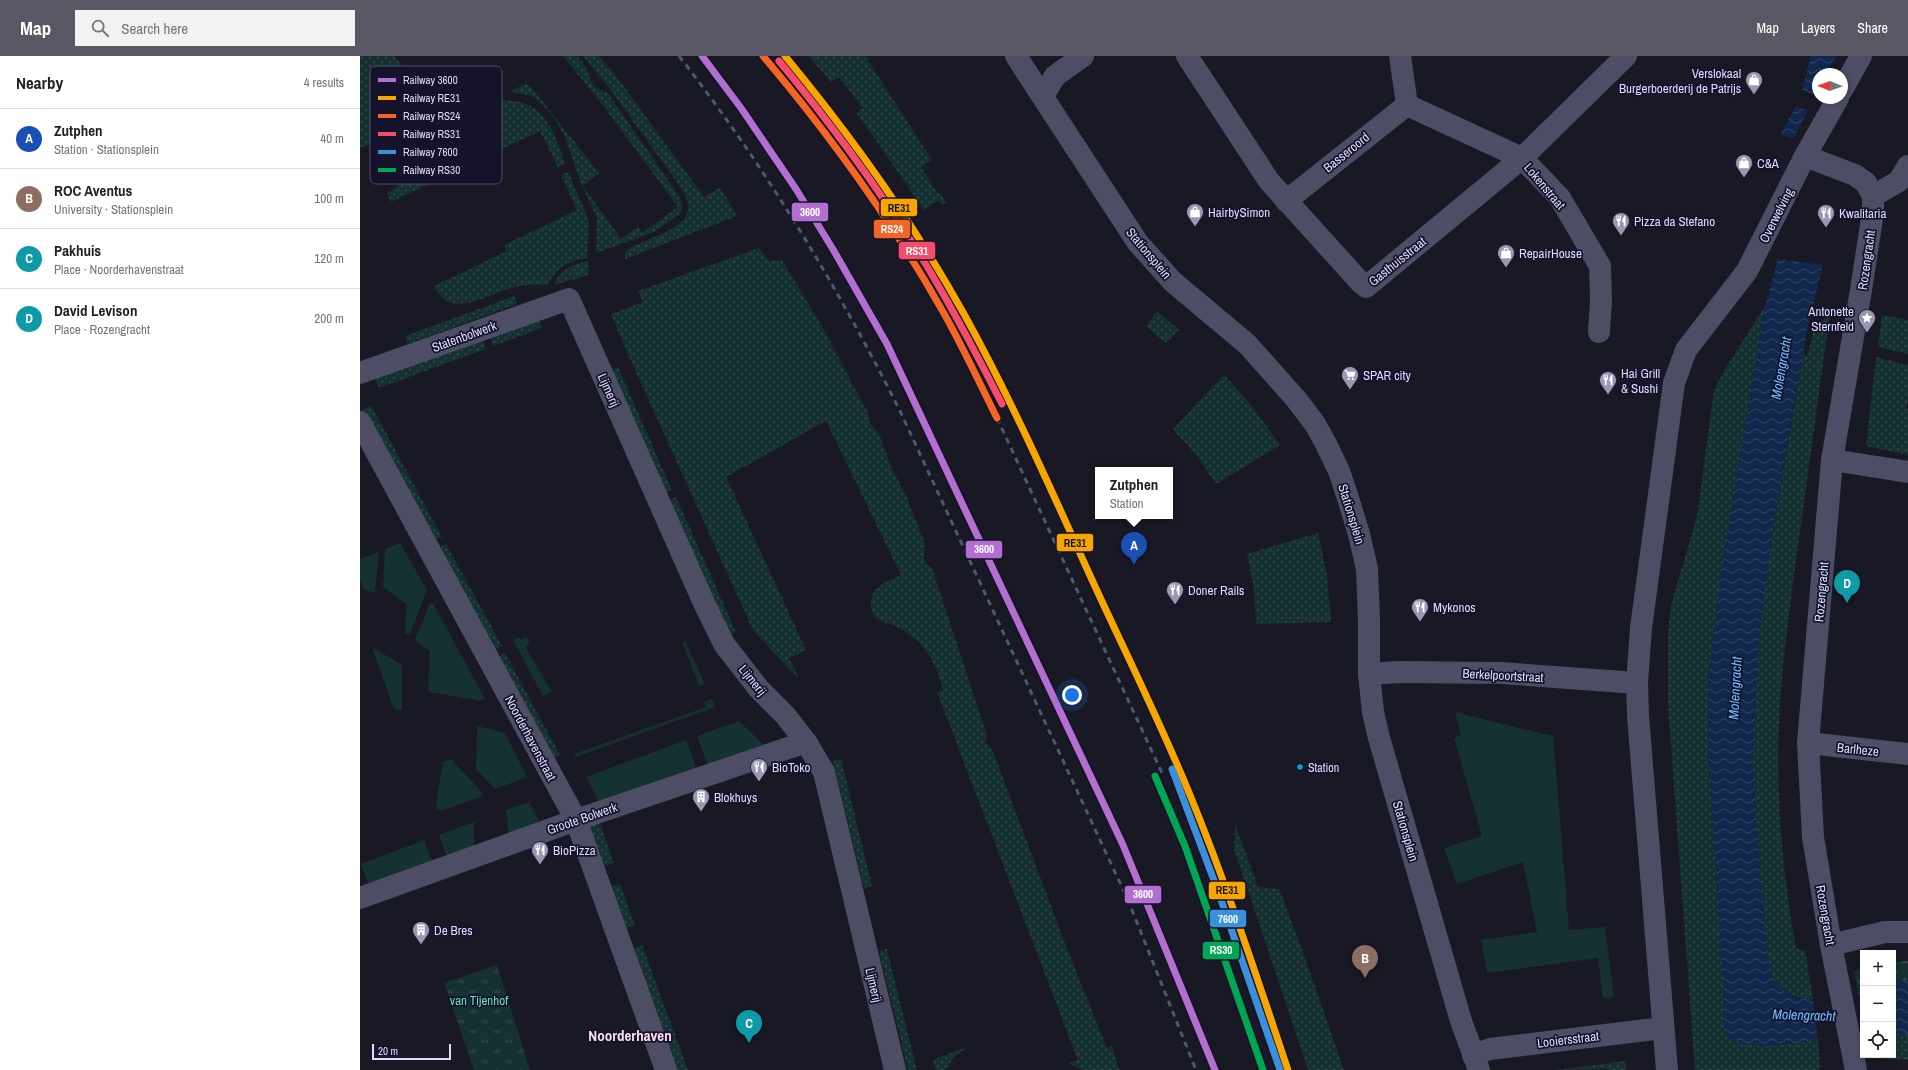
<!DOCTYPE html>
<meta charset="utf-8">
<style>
body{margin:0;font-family:"Archivo Narrow",sans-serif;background:#f2f2f2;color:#222}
.controls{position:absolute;right:12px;bottom:12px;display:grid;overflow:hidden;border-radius:0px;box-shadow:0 2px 6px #0003}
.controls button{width:36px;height:36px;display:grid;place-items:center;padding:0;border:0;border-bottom:1px solid #e0e0e0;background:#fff;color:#222;font:20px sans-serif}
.compass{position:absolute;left:1452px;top:12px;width:36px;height:36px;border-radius:50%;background:#fff;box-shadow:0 2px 6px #0003;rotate:271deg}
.scale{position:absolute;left:12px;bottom:10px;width:79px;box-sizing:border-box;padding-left:4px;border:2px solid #dfdcfe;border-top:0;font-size:11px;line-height:14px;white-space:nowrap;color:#dfdcfe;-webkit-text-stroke:3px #15122b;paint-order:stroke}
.you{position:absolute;left:712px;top:639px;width:14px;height:14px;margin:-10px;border:3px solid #fff;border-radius:50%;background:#1a73e8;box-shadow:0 0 0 6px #1a73e833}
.badge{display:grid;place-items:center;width:26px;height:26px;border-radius:50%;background:#585763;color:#fff;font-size:13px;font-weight:700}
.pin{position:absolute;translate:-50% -33px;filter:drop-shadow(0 1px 2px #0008)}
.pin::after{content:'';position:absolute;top:21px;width:14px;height:12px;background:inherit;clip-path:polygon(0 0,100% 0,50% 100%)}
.popup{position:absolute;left:735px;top:411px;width:78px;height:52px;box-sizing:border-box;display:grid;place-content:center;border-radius:0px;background:#fff;filter:drop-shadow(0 1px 3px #0005);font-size:13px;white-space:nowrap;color:#767676}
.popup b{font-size:15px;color:#222}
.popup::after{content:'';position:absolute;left:50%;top:100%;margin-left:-8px;border:8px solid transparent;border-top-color:#fff}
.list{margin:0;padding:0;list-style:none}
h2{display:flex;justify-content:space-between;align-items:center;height:52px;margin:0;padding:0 16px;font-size:17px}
h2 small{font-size:13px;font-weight:400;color:#767676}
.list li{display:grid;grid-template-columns:26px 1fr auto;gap:12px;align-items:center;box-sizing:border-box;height:60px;padding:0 16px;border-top:1px solid #e0e0e0}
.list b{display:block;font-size:15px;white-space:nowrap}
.list p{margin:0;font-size:13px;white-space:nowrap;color:#767676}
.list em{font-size:13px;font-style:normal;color:#767676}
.icon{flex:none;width:22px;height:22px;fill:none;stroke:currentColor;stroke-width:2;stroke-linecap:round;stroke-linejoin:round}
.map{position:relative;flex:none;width:1548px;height:1014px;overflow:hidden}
header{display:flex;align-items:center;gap:24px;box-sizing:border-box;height:56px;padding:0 20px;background:#585763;color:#fff}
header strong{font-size:19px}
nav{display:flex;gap:22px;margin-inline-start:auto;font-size:14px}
.search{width:280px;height:36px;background:#f2f2f2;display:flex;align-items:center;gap:10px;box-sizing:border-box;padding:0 14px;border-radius:0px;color:#767676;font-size:15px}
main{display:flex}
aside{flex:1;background:#fff}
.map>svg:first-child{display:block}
.grass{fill:url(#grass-dots)}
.forest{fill:url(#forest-firs)}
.park{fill:url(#park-tufts)}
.garden{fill:#163131}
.water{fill:url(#water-waves)}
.pier{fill:#191825}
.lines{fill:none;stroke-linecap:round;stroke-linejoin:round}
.minor{stroke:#4d4d65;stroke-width:22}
.rail{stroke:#475d6d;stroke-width:3;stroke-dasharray:6 5;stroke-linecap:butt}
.rail-1-casing{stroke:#15122b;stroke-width:10}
.rail-2-casing{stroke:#15122b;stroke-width:10}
.rail-3-casing{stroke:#15122b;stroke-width:10}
.rail-4-casing{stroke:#15122b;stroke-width:10}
.rail-5-casing{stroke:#15122b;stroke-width:10}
.rail-6-casing{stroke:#15122b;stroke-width:10}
.rail-1{stroke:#b36fd0;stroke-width:7}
.rail-2{stroke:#f7a600;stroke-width:7}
.rail-3{stroke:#f26522;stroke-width:7}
.rail-4{stroke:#f44d6c;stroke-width:7}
.rail-5{stroke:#3a90db;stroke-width:7}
.rail-6{stroke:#00a651;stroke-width:7}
.bus-dot{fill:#00a9ce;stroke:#15122b;stroke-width:1.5}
.labels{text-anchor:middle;stroke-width:3.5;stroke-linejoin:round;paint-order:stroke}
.bus-label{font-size:12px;fill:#dfdcfe;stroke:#15122b;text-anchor:start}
.poi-label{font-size:13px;fill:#dfdcfe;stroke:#15122b;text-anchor:start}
.street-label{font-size:13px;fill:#dfdcfe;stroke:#15122b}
.park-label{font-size:13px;fill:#68dfbe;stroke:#15122b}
.water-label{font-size:14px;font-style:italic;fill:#6cbdfc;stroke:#15122b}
.quarter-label{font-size:15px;font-weight:bold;fill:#fedef3;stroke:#15122b}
.key{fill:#15122b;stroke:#524f6a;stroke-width:1}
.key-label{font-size:11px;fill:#dfdcfe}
.line-badge{stroke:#15122b;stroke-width:1.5}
.badge-label{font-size:11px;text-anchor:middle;font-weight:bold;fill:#fff}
.pale-badge-label{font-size:11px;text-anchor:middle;font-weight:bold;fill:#111}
</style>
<header>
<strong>Map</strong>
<div class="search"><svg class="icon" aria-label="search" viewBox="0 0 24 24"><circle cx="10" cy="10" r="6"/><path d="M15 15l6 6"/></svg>Search here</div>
<nav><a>Map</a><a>Layers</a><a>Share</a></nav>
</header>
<main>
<aside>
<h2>Nearby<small>4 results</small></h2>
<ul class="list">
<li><span class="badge" style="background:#1a4fb4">A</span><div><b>Zutphen</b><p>Station · Stationsplein</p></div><em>40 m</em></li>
<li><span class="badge" style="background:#8d6e63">B</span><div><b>ROC Aventus</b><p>University · Stationsplein</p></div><em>100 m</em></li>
<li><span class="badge" style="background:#0f9aa8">C</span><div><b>Pakhuis</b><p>Place · Noorderhavenstraat</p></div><em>120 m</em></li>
<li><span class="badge" style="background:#0f9aa8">D</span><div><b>David Levison</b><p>Place · Rozengracht</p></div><em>200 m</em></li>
</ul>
</aside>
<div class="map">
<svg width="1548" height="1014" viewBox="0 0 1548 1014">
<defs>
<pattern id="grass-dots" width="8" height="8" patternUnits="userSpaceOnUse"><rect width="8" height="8" fill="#163131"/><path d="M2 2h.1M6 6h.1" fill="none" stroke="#374e50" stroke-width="1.8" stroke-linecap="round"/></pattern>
<pattern id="forest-firs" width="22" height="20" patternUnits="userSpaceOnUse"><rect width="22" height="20" fill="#163131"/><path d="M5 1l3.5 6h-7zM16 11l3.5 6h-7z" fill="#374e50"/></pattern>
<pattern id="park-tufts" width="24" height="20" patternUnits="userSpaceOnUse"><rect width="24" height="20" fill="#163131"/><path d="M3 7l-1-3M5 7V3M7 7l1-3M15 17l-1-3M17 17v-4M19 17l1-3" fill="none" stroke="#374e50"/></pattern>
<pattern id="water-waves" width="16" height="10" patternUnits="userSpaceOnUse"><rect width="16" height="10" fill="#11284c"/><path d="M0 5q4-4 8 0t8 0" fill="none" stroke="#334767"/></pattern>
</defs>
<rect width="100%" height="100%" fill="#191825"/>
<g class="grass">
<path d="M0,0H34C53,18 52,51 48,75L0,92Z"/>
<path d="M203,0H217C220,3 223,7 225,10C232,23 228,31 247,36L319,140L322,148L321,157L294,176L239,196L236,195L237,162L219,122L205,81L193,60L176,43L169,39L151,36L157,32L166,28L171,31L239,117L223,130L261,183L278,171L282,177L318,151L242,48Z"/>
<path d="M223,0H239L260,25L344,141L360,131L377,160L265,203C265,200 265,197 267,195C277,184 330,175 328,151C328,142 321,133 317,126L250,33Z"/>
<path d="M449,0H505L572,104L561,111L578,138L580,137L586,147L582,149L579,144L564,154L497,57L503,52L479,21L471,26Z"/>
<path d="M54,17L76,34L103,45L87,58L58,72L59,51Z"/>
<path d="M141,44C150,45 160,45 168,49C189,59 199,87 205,108L198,111L180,75L31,146L27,137C44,129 55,113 58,94L71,90L81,107L103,96L134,75L122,58Z"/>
<path d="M208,116L227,160L229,168L227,202C205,207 199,209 188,229C176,230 163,228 151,232C125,239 90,265 74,230L147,195L144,189L217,154L201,119Z"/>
<path d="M399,192L409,205L422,204L461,269L507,355L510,367L520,380L531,412L545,437L564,486C567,498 558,502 572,512L627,679L625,686L632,693L708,895L747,992L752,990L759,1014H722L709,1007L718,1004L577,636L583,635C578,608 564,585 539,572C533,568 523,567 517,562C509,556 509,539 517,532C524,526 534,523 541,519L466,365L366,421L446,594L429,602L439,621L436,620L393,574L267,296L251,258L283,246L278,235Z"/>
<path d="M228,205L229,219L194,229C199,214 213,208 228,205Z"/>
<path d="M154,240L157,248L48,288L45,280Z"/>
<path d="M1405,250L1364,498L1348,623L1349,710L1363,921L1364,973L1414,990L1458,984L1460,1014H1335L1308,649V575L1311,549L1337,460L1354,334L1364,315Z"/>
<path d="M797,255L819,274L807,286H804L786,270Z"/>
<path d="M1470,257C1460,330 1450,403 1440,476C1430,549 1419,623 1418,697C1418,761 1424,828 1436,892L1445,895L1453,943C1438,943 1425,939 1415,926C1407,916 1405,867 1403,853C1399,804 1394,755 1393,706C1393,666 1396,624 1399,584C1407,487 1429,393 1443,297L1447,301L1454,273Z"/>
<path d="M1522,259L1548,264V298L1518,291Z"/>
<path d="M179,263L182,272L133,290L130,281Z"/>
<path d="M123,283L126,293L19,332L15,323Z"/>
<path d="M1516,301L1548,309V341L1546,353H1548V399L1506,390Z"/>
<path d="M258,311L312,434L304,438L248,315Z"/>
<path d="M864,319L892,350L920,389L856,428L837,400L813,373Z"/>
<path d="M11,349L82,481L73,485L2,354Z"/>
<path d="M316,441L376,576L367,580L306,445Z"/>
<path d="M958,477L967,519L971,566L896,568L894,533L887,498Z"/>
<path d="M86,488L142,590L132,595L77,493Z"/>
<path d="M145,597L200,699L191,704L136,602Z"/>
<path d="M481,703L512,830L504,832L473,705Z"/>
<path d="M238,761L254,807L241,812L224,765Z"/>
<path d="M875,768L898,831L919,833L941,891L984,1014H948L874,793Z"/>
<path d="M260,828L275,869L264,873L248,832Z"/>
<path d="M282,889L328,1014H316L272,893Z"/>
<path d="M527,893L557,1014H548L519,895Z"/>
<path d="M1533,977L1548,978V1004L1513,1002V999H1533Z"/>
<path d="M607,991L595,1000L585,1014H576L573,1004Z"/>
<path d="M1266,1005V1014H1248L1247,1013L1196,1014Z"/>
</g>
<g class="forest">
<path d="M1548,905V924L1533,927V906Z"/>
<path d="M1503,911V935L1498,936L1494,916Z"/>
</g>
<path class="park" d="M137,909L170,1014H114L84,927Z"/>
<g class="garden">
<path d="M40,487L67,534L50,578L45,579L46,548L23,531L25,493Z"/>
<path d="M19,496L15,537L3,533L0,523V503Z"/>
<path d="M70,547H73L125,643L121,645L70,636L68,633L70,595L55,584Z"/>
<path d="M159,581L161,584L166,581L170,587L165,591L191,634L192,636L183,640L153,584Z"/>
<path d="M325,585L345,628L339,630L322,586Z"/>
<path d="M12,591L42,609V654L34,653Z"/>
<path d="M352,643L355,651L216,701L214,698L346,651L344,646Z"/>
<path d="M1095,656L1193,680L1209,874L1245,871L1254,941L1243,942L1238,902L1127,917L1121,884L1177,876L1163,806L1097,828L1084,792L1122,780L1094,682L1101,679Z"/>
<path d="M379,665L404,689L348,710L337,680Z"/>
<path d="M117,670L145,677L167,721L135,733L116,713Z"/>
<path d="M326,684L337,714L241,749L226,721Z"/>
<path d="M91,703L122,736V740L84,754L77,755L76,748L83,706Z"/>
<path d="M169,746L182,771L149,781L146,754Z"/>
<path d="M114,766V795L88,804L79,779Z"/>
<path d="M64,784L73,808L10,833L1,808Z"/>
</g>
<g class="water">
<path d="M1451,0H1477L1465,18H1458V34L1456,39L1442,34Z"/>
<path d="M1436,50L1448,55L1433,83L1420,79Z"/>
<path d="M1418,203L1463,209L1448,269L1414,466L1399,583L1393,706L1401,826L1408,902L1414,925L1429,939L1439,943L1481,940L1503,935V978L1414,990L1386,989L1370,982L1364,973L1363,921L1349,710L1348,623L1364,498L1405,250Z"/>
<path d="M1548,924V978L1533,977V927Z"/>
</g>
<path class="pier" d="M1498,936L1503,964V978L1458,984L1453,943Z"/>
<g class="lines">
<g class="minor">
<path d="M656,0L778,187L813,226L887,288L936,343L955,368L966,388L979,415L988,442L999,478L1007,513L1009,565V618L1013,656L1019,682L1101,965L1119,1014"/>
<path d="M827,0L909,125L1001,227L1006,231L1162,102L1266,0"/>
<path d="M1040,0L1047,49"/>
<path d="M1482,34L1501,0"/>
<path d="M683,40L695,20L723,0"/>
<path d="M1047,49L1162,102L1200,142L1240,210L1241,244L1239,276"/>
<path d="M1445,100L1495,119L1506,127L1513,140V156L1501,234L1472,404L1448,687L1453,781L1471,889L1496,1014"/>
<path d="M1513,140L1539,125L1548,110"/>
<path d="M926,145L1047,49"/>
<path d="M0,317L209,243L344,547L364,588L399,633L425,659L446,686L464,716L535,1014"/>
<path d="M0,366L216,764L306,1014"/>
<path d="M1472,404L1548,416"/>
<path d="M1009,618L1038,616L1141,617L1277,627"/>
<path d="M1448,687L1548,698"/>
<path d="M0,842L216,764L446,686"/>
<path d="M1471,889L1525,876H1548"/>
<path d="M1113,999L1130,993L1303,972"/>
<path d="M1307,1014L1278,660L1277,627L1281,572L1314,327L1326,294L1387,215L1445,100L1478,42"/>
</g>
<g class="rail">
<path d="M319,0C405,110 476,228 539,353L768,844L836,1014"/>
<path d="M637,362L802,717"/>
</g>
<defs>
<path id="rail-1" d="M342,0L381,52L436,133L474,195L527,288L763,789L855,1014"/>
<path id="rail-2" d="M425,0C492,81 553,166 604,258C650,341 689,429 728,515C762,590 799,663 830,739C867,829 897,922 928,1014"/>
<path id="rail-3" d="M403,0C470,79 531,164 582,254C602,289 619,326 637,362"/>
<path id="rail-4" d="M419,5C468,64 514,126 555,191C587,241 615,295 642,348"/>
<path id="rail-5" d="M812,713L858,835L920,1014"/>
<path id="rail-6" d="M795,720L825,790L903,1014"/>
</defs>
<use href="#rail-1" class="rail-1-casing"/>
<use href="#rail-2" class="rail-2-casing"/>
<use href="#rail-3" class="rail-3-casing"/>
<use href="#rail-4" class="rail-4-casing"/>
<use href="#rail-5" class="rail-5-casing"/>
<use href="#rail-6" class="rail-6-casing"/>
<use href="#rail-1" class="rail-1"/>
<use href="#rail-2" class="rail-2"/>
<use href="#rail-3" class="rail-3"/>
<use href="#rail-4" class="rail-4"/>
<use href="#rail-5" class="rail-5"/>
<use href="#rail-6" class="rail-6"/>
</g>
<defs>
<symbol id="shop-pin" viewBox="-11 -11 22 30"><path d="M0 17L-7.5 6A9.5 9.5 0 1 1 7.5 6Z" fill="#9a97b2" stroke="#15122b"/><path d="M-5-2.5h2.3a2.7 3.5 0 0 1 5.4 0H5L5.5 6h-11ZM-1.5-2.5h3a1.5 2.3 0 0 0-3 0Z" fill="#fff"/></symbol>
<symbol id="restaurant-pin" viewBox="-11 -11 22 30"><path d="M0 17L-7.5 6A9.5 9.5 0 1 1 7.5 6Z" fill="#9a97b2" stroke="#15122b"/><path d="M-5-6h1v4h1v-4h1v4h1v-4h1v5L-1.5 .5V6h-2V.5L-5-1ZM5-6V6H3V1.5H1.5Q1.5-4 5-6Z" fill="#fff"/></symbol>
<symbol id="sight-pin" viewBox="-11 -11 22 30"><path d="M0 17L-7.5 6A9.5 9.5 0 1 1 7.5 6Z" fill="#9a97b2" stroke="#15122b"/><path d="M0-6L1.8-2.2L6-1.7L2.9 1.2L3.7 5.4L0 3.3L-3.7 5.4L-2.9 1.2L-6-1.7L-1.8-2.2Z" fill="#fff"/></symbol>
<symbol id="supermarket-pin" viewBox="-11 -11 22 30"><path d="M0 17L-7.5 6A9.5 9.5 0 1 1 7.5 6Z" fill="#9a97b2" stroke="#15122b"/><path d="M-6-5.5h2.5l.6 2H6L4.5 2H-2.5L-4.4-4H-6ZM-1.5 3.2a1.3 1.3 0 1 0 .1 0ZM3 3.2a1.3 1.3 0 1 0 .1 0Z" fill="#fff"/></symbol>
<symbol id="building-pin" viewBox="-11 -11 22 30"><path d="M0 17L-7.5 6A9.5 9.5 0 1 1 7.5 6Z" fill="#9a97b2" stroke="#15122b"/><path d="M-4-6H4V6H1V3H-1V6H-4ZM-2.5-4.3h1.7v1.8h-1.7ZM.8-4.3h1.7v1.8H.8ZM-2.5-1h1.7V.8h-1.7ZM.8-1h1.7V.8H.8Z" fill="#fff"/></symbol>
</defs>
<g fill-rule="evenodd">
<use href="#shop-pin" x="1384" y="14" width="20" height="27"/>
<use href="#shop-pin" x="1374" y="97" width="20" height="27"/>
<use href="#shop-pin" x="825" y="146" width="20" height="27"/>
<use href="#restaurant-pin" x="1456" y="147" width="20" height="27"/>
<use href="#restaurant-pin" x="1251" y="155" width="20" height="27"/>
<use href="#shop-pin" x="1136" y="187" width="20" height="27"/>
<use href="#sight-pin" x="1497" y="252" width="20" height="27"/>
<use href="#supermarket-pin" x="980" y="309" width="20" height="27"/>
<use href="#restaurant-pin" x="1238" y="314" width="20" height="27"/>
<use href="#restaurant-pin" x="805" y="524" width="20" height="27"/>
<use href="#restaurant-pin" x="1050" y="541" width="20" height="27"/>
<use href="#restaurant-pin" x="389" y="701" width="20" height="27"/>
<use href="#building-pin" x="331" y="731" width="20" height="27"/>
<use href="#restaurant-pin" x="170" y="784" width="20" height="27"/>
<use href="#building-pin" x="51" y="864" width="20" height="27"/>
</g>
<circle class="bus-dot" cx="940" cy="711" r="3.5"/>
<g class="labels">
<g class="bus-label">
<text x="948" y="716">Station</text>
</g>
<g class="poi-label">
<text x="1381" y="22" text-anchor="end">Verslokaal<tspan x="1381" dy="15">Burgerboerderij de Patrijs</tspan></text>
<text x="1397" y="112">C&amp;A</text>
<text x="848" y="161">HairbySimon</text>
<text x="1479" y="162">Kwalitaria</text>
<text x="1274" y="170">Pizza da Stefano</text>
<text x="1159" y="202">RepairHouse</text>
<text x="1494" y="260" text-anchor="end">Antonette<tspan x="1494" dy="15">Sternfeld</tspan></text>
<text x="1261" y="322">Hai Grill<tspan x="1261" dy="15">&amp; Sushi</tspan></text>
<text x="1003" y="324">SPAR city</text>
<text x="828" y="539">Doner Rails</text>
<text x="1073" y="556">Mykonos</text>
<text x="412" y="716">BioToko</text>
<text x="354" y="746">Blokhuys</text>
<text x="193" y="799">BioPizza</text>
<text x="74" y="879">De Bres</text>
</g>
<g class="street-label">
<text transform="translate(986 96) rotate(-39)" y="5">Basseroord</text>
<text transform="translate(1185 130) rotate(50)" y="5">Lokenstraat</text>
<text transform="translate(1416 159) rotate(-63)" y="5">Overwelving</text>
<text transform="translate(789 197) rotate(50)" y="5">Stationsplein</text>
<text transform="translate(1506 204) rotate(-82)" y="5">Rozengracht</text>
<text transform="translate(1037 205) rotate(-39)" y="5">Gasthuisstraat</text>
<text transform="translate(104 280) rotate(-20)" y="5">Statenbolwerk</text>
<text transform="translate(249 334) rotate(66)" y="5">Lijmerij</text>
<text transform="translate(992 458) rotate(73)" y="5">Stationsplein</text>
<text transform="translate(1461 536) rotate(-85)" y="5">Rozengracht</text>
<text transform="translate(1143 619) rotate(3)" y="5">Berkelpoortstraat</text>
<text transform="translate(393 624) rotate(51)" y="5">Lijmerij</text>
<text transform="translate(171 682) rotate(62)" y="5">Noorderhavenstraat</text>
<text transform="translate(1498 693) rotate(6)" y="5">Barlheze</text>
<text transform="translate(222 762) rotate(-19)" y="5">Groote Bolwerk</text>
<text transform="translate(1046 775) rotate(74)" y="5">Stationsplein</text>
<text transform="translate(1466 859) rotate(80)" y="5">Rozengracht</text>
<text transform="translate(514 929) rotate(77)" y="5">Lijmerij</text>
<text transform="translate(1208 983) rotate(-7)" y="5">Looiersstraat</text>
</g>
<g class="park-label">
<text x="119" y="949">van Tijenhof</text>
</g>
<g class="water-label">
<text transform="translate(1421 312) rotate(-80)" y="5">Molengracht</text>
<text transform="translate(1375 632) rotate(-87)" y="5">Molengracht</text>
<text transform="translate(1444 959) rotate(2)" y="5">Molengracht</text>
</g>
<g class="quarter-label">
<text x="270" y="985">Noorderhaven</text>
</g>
</g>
<rect x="10" y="10" width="132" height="118" rx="6" class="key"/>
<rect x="18" y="22" width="18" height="4" fill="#b36fd0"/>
<rect x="18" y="40" width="18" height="4" fill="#f7a600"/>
<rect x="18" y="58" width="18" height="4" fill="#f26522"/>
<rect x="18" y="76" width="18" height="4" fill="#f44d6c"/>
<rect x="18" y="94" width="18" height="4" fill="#3a90db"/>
<rect x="18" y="112" width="18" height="4" fill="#00a651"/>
<g class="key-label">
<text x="43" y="28">Railway 3600</text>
<text x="43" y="46">Railway RE31</text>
<text x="43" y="64">Railway RS24</text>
<text x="43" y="82">Railway RS31</text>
<text x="43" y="100">Railway 7600</text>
<text x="43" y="118">Railway RS30</text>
</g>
<g class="line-badge">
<rect x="520" y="142" width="38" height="19" rx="4" fill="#f7a600"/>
<rect x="431" y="146" width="38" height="20" rx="4" fill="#b36fd0"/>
<rect x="513" y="163" width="38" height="20" rx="4" fill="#f26522"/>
<rect x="538" y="185" width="38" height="19" rx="4" fill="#f44d6c"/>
<rect x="696" y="477" width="38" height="19" rx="4" fill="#f7a600"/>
<rect x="605" y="484" width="38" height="19" rx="4" fill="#b36fd0"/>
<rect x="848" y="825" width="38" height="19" rx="4" fill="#f7a600"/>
<rect x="764" y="829" width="38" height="19" rx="4" fill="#b36fd0"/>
<rect x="849" y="853" width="38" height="19" rx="4" fill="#3a90db"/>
<rect x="842" y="885" width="38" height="19" rx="4" fill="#00a651"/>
</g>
<g class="badge-label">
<text x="450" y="160">3600</text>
<text x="532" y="177">RS24</text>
<text x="557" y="199">RS31</text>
<text x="624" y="497">3600</text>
<text x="783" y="842">3600</text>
<text x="868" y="867">7600</text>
<text x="861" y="898">RS30</text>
</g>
<g class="pale-badge-label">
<text x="539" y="156">RE31</text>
<text x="715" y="491">RE31</text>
<text x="867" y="838">RE31</text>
</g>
</svg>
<div class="controls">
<button>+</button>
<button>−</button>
<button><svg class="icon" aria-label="locate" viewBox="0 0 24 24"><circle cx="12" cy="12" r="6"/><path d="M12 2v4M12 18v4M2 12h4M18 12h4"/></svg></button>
</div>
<svg class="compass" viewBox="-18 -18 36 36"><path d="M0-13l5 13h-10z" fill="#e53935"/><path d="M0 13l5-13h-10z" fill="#767676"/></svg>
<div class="scale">20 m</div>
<div class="you"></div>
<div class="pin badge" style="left:774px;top:509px;background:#1a4fb4">A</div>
<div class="popup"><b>Zutphen</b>Station</div>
<div class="pin badge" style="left:1005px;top:922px;background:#8d6e63">B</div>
<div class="pin badge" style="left:389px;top:987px;background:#0f9aa8">C</div>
<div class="pin badge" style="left:1487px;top:547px;background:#0f9aa8">D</div>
</div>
</main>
